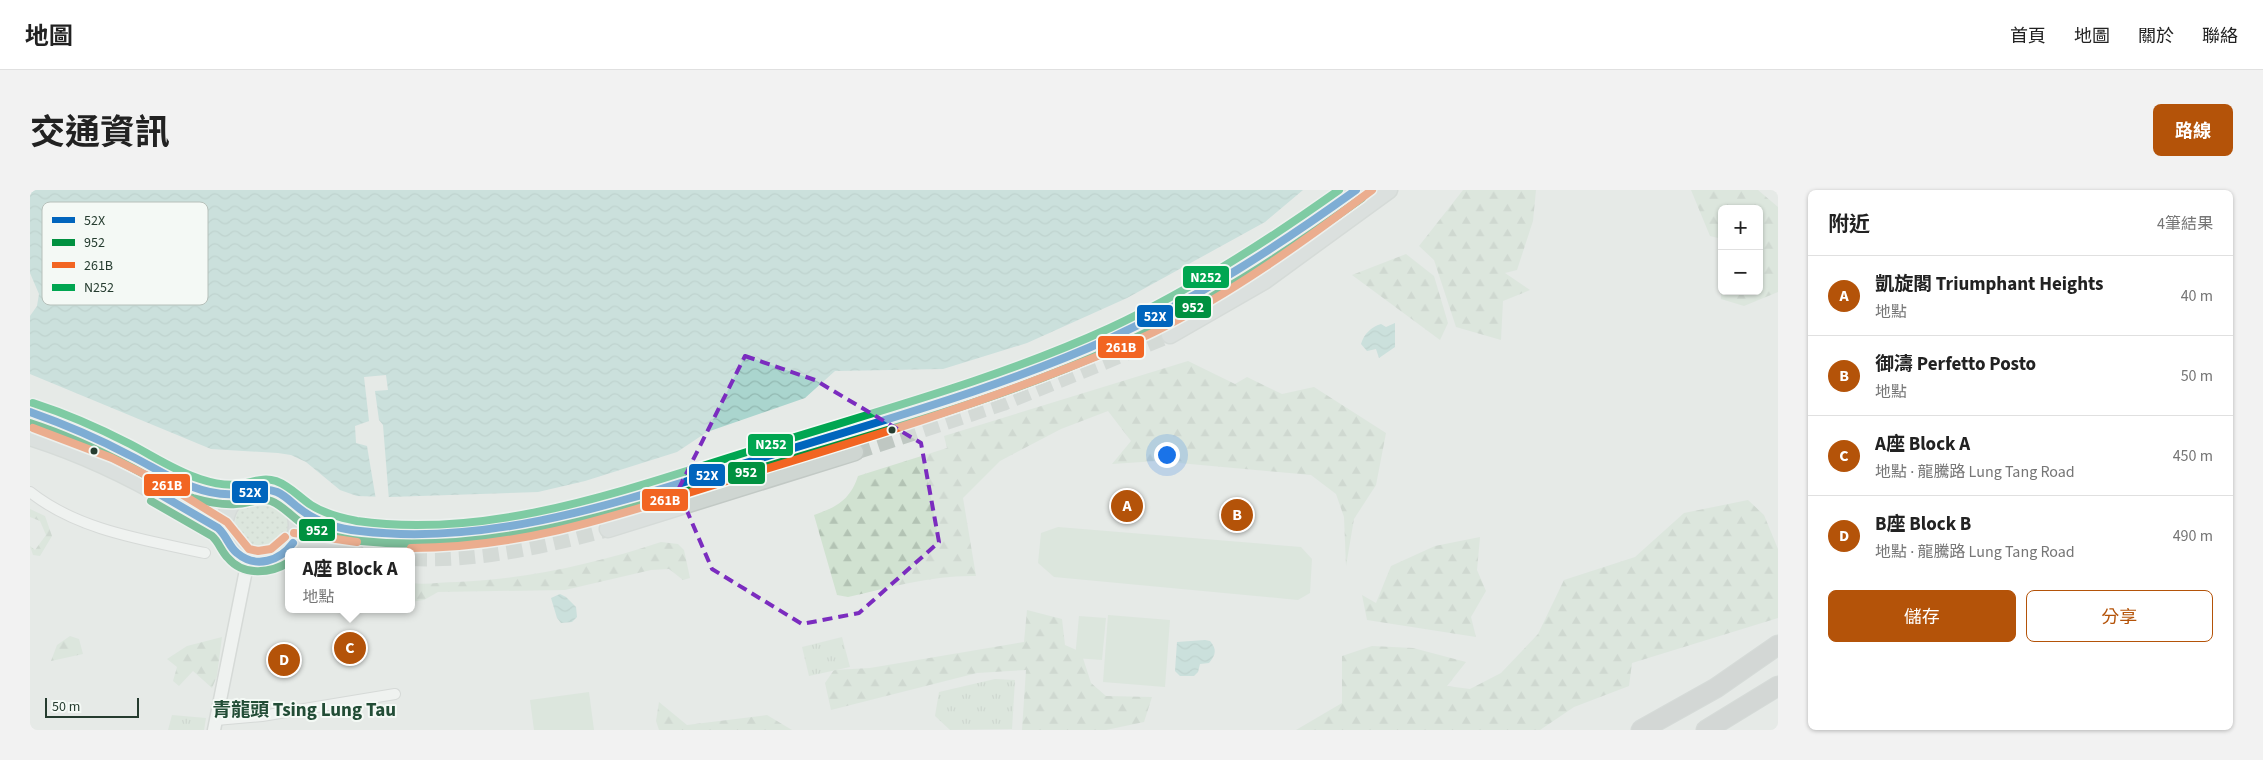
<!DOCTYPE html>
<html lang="zh-TW">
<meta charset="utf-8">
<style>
body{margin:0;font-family:"Source Sans 3","Noto Sans TC",sans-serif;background:#f2f2f2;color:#222}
.controls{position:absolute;right:15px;top:15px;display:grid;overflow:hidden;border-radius:8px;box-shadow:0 1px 4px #0004}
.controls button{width:45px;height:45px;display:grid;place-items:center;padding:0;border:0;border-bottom:1px solid #e0e0e0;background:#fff;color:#222;font:25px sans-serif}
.scale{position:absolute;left:15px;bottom:12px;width:94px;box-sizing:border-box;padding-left:5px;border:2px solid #253c2f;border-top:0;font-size:14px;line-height:18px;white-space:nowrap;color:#253c2f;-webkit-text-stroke:4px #f4f9f5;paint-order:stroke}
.you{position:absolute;left:1136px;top:264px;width:18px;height:18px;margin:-12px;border:4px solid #fff;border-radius:50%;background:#1a73e8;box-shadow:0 0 0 8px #1a73e833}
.badge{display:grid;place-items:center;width:32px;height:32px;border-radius:50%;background:#b45309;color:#fff;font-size:16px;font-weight:700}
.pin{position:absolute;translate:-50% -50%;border:2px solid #fff;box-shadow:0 1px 5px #0006}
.popup{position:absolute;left:255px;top:358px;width:130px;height:65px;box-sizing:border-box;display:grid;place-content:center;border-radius:8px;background:#fff;filter:drop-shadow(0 1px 4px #0005);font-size:16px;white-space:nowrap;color:#767676}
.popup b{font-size:19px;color:#222}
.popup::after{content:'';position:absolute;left:50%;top:100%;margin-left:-10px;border:10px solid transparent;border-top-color:#fff}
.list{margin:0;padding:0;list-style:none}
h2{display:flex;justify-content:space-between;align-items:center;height:65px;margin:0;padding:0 20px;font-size:21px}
h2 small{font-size:16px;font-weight:400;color:#767676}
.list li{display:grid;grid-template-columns:32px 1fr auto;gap:15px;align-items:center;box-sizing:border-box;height:80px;padding:0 20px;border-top:1px solid #e0e0e0}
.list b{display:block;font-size:19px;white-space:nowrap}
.list p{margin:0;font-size:16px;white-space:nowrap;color:#767676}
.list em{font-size:16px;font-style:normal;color:#767676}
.actions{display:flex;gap:10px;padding:15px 20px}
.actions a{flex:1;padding:11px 0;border:1px solid #b45309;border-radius:8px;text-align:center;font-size:18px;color:#b45309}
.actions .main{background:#b45309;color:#fff}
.map{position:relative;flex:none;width:1748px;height:540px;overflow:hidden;border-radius:8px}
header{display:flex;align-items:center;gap:30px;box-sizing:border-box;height:70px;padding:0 25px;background:#fff;border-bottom:1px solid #e0e0e0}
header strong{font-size:24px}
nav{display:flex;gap:28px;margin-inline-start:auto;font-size:18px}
.intro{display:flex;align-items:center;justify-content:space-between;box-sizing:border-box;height:120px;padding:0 30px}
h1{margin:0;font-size:35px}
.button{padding:12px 22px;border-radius:8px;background:#b45309;color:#fff;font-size:18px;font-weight:700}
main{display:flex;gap:30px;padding:0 30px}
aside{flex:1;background:#fff;border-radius:8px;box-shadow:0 1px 4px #0004}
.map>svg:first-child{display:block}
.grass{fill:url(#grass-dots)}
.forest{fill:url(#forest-firs)}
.park{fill:url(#park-tufts)}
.garden{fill:#d1e2d1}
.water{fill:url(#water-waves)}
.pier{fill:#e6eae7}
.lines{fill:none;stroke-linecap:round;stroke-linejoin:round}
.primary-tunnel{stroke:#bfc7c2;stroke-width:16;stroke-dasharray:16 8;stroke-linecap:butt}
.minor-casing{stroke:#c3c7c4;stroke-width:12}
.tertiary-casing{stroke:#c3c7c4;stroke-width:15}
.primary-casing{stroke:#c2c9c5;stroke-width:19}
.motorway-casing{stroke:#c2c9c5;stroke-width:21}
.minor{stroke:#fbfcfb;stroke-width:10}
.tertiary{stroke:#fbfcfb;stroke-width:12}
.primary{stroke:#cfd6d2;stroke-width:16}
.motorway{stroke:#bcc2be;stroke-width:19}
.bus-1-casing{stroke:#f4f9f5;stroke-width:11}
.bus-2-casing{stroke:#f4f9f5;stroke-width:11}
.bus-3-casing{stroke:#f4f9f5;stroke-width:11}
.bus-4-casing{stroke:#f4f9f5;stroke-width:11}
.bus-1{stroke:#0065bd;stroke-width:8}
.bus-2{stroke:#009140;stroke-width:8}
.bus-3{stroke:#f26522;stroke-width:8}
.bus-4{stroke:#00a651;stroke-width:8}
.marked{fill:none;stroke:#7b2cbf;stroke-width:4;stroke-dasharray:10 6;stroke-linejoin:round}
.bus-dot{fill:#253c2f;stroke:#f4f9f5;stroke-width:2}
.labels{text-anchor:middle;stroke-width:4;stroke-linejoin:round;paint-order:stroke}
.district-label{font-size:19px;font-weight:bold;fill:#224d36;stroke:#f4f9f5}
.key{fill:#f4f9f5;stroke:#b6c0ba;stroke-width:1}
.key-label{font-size:14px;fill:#253c2f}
.line-badge{stroke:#f4f9f5;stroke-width:2}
.badge-label{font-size:14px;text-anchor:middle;font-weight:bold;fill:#fff}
</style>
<header>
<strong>地圖</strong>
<nav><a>首頁</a><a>地圖</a><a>關於</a><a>聯絡</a></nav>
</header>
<div class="intro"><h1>交通資訊</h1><a class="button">路線</a></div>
<main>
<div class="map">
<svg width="1748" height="540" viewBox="0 0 1748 540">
<defs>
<pattern id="grass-dots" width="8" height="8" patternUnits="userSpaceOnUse" patternTransform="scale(1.25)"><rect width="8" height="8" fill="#d1e2d1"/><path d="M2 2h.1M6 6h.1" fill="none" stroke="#b3c3b4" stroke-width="1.8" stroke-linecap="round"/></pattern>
<pattern id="forest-firs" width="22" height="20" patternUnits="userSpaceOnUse" patternTransform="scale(1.25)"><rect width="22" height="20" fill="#d1e2d1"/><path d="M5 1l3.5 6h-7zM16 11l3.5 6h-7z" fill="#b3c3b4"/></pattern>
<pattern id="park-tufts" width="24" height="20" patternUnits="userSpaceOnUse" patternTransform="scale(1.25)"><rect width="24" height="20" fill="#d1e2d1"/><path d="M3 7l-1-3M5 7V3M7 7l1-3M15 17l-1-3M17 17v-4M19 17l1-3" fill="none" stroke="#b3c3b4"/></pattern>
<pattern id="water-waves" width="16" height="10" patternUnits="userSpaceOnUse" patternTransform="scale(1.25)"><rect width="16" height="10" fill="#aad5ce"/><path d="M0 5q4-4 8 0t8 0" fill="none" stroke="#92b8b1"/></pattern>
</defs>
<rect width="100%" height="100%" fill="#e6eae7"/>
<circle class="grass" cx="232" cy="334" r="27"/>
<g class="forest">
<path d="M1433,0H1506L1503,31L1487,80L1475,83L1500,100L1473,111L1471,150L1426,137L1404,70L1389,56Z"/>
<path d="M1661,0H1728L1748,17V102L1714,116L1691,109L1692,83V101H1729V19H1692V49L1680,46Z"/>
<path d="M1376,64L1404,86L1418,133L1410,150L1322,85Z"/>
<path d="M1158,171L1205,194L1217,187L1252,204L1284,197L1356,243L1346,295L1324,329L1316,376L1314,327L1306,304L1281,285L1127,271L1082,274L1101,251L1078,221L1031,239L970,271L933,308L946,386C902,385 861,397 818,407L807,405L784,325C807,317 820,310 828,286L917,258L914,246Z"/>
<path d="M1718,310L1734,325L1748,359V428L1602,473L1599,496L1544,517L1510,540H1266L1312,513V466L1342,456L1383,458L1436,472L1417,496L1440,499L1471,483L1508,444L1534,390L1605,367L1654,323Z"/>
<path d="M0,319L15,326L22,346L10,366L3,365L0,356L5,360L16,345L10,331L0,327Z"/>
<path d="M1450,347L1447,380L1456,401L1441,427L1446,447L1337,430L1332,405L1346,413L1361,376L1405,356Z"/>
<path d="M631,352L648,354L654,360L660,388L653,390L639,379L621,380L535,400L408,402L394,410L381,412V393C396,395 412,392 427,392C496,389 565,374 631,352Z"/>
<path d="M997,420L1032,429L1035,455L1051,462L1061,493L1076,506L1122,507L1114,532L1076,540H992L996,480L947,483L801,520L795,493L804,480L840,478L994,452Z"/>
<path d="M40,446L49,449L53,464L21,471L27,455Z"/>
<path d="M192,447L187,486L182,498L163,481L149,496L143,491L147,477L137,469L157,456Z"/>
<path d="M629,512L657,535L737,525L762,540H629L626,531Z"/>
</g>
<g class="park">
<path d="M812,447L820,477L779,486L772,457Z"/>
<path d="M965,489L985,490L982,539L920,540L905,526L909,502Z"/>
<path d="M142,525L176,528L174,540H138Z"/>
</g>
<g class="garden">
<path d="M1028,337L1271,357L1282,369L1280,403L1268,410L1024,387L1008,373L1011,343Z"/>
<path d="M1078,425L1140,430L1135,497L1073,492Z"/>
<path d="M1049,426L1076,428L1072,470L1045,468Z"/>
<path d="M559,502L564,540H504L500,510Z"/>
</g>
<g class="water">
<path d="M0,0H1273L1235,32L1097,108L997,153L913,179L805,181L775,208L677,242L647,262L555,291L508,302L359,307L327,306L310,300L276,272L261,265L248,263L181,259L0,184V126L7,116L9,104L0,83Z"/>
<path d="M1365,133V157L1349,168L1346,159L1337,161L1331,154C1334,144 1341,137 1351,134L1356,137Z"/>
<path d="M530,404L536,407L546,417L547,427L542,432L531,433L527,428L521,408Z"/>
<path d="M1175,450L1180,451C1187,459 1186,465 1179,473L1170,474L1168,482L1164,486H1150L1145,481L1147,452Z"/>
</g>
<path class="pier" d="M356,185L358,200L345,201L349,230L353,235L359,310H346L337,256L326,253L325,236L339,231L334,187Z"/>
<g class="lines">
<g class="primary-tunnel">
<path d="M825,262L973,213L1140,145"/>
<path d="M381,368C447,371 515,356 578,339"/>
</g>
<defs>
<g id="minor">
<path d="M643,301L664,302L672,310"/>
<path d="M0,302C49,341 116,350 175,363"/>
<path d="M186,530L232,526L365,504"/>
</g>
<path id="tertiary" d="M184,540L218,370"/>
<g id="primary">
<path d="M1140,145L1234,91L1359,0"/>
<path d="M0,222L70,250L166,298L212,304"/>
<path d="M0,247C70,269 135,304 196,345"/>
<path d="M261,313C286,361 226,394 201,356C194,346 193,333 197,323C200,314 207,307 215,303C244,287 268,322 294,333C310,339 330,341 348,343C467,354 605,307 718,272C839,234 962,200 1078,149C1167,109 1247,58 1326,0"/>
<path d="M578,339L825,262"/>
<path d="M263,353L285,355L325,362"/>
</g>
<g id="motorway">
<path d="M1611,540L1686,498L1748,455"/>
<path d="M1676,540L1748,496"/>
</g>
</defs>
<use href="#minor" class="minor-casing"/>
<use href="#tertiary" class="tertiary-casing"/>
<use href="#primary" class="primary-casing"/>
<use href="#motorway" class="motorway-casing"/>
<use href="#minor" class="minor"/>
<use href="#tertiary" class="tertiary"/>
<use href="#primary" class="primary"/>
<use href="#motorway" class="motorway"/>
<defs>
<g id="bus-1">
<path d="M0,222C34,234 67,248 99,265C120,275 140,289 163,297C176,302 191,305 205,304C220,304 232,296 247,302C256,306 262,313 270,319C287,332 308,339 330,341C464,357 595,310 722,271C842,233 966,200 1081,148C1168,108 1248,56 1326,0"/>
<path d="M126,302L188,338C197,346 199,357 207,363C226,379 250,371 263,353"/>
</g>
<g id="bus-2">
<path d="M0,233C34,244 67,259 99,276C120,287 141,301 163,308C177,312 192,315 206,314C218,314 229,307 241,311C252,315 260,325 270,332C288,343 310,349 331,351C467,365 597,320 725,280C846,243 970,210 1086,157C1173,117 1254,64 1332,8"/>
<path d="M121,311L182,346C189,352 191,361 198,368C213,386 240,384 259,372"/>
</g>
<g id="bus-3">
<path d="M3,238L82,268L140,297L197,332L219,359L228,361L241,359L255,347"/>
<path d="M264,343L327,352"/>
<path d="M381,358C502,358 602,320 716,285C820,253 925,222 1027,182C1060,169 1093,157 1124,142C1202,103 1273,52 1342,0"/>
</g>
<path id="bus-4" d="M3,213C37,224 69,238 100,254C123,266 145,281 170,289C182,293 198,296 211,294C224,292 233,287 246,291C260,296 269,307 281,315C295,324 311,328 327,331C460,350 595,300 720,261C840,223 964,191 1080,138C1161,100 1236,52 1309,0"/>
</defs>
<use href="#bus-1" class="bus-1-casing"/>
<use href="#bus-2" class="bus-2-casing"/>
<use href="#bus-3" class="bus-3-casing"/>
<use href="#bus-4" class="bus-4-casing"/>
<use href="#bus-1" class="bus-1"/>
<use href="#bus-2" class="bus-2"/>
<use href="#bus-3" class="bus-3"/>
<use href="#bus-4" class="bus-4"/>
</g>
<path d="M0 0H1748V540H0ZM715,166L785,190L891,253L909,352L829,423L772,434L682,379L648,300Z" fill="#e6eae7" fill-opacity=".55" fill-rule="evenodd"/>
<path class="marked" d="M715,166L785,190L891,253L909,352L829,423L772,434L682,379L648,300Z"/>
<g class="bus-dot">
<circle cx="862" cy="240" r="4.5"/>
<circle cx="64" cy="261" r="4.5"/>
</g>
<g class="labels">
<g class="district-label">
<text x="274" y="526">青龍頭 Tsing Lung Tau</text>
</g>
</g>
<rect x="12" y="12" width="166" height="103" rx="8" class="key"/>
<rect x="22" y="27" width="23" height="6" fill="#0065bd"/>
<rect x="22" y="49" width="23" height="7" fill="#009140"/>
<rect x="22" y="72" width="23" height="6" fill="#f26522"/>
<rect x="22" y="94" width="23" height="7" fill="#00a651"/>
<g class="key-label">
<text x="54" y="35">52X</text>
<text x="54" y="57">952</text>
<text x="54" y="80">261B</text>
<text x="54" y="102">N252</text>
</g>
<g class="line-badge">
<rect x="1152" y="75" width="48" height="24" rx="5" fill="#00a651"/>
<rect x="1144" y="105" width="38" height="24" rx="5" fill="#009140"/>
<rect x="1106" y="114" width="38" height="24" rx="5" fill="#0065bd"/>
<rect x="1067" y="145" width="48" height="24" rx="5" fill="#f26522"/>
<rect x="717" y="243" width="47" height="24" rx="5" fill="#00a651"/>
<rect x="697" y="271" width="39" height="24" rx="5" fill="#009140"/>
<rect x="658" y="273" width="38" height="24" rx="5" fill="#0065bd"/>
<rect x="113" y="283" width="48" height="24" rx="5" fill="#f26522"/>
<rect x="201" y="290" width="38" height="24" rx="5" fill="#0065bd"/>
<rect x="611" y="298" width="48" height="24" rx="5" fill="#f26522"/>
<rect x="268" y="328" width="38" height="24" rx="5" fill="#009140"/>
</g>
<g class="badge-label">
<text x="1176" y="92">N252</text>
<text x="1163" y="122">952</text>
<text x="1125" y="131">52X</text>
<text x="1091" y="162">261B</text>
<text x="741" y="259">N252</text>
<text x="716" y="287">952</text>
<text x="677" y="290">52X</text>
<text x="137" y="300">261B</text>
<text x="220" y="307">52X</text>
<text x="635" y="315">261B</text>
<text x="287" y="345">952</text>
</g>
</svg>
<div class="controls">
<button>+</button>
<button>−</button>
</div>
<div class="scale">50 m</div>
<div class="you"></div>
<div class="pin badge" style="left:1097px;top:316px">A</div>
<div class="pin badge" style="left:1207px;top:325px">B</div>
<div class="pin badge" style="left:320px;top:458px">C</div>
<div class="popup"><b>A座 Block A</b>地點</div>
<div class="pin badge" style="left:254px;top:470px">D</div>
</div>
<aside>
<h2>附近<small>4筆結果</small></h2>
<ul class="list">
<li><span class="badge">A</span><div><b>凱旋閣 Triumphant Heights</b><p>地點</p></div><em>40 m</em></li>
<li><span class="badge">B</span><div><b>御濤 Perfetto Posto</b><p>地點</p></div><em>50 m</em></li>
<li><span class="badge">C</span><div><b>A座 Block A</b><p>地點 · 龍騰路 Lung Tang Road</p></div><em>450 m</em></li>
<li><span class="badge">D</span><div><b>B座 Block B</b><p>地點 · 龍騰路 Lung Tang Road</p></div><em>490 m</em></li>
</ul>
<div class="actions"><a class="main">儲存</a><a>分享</a></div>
</aside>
</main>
